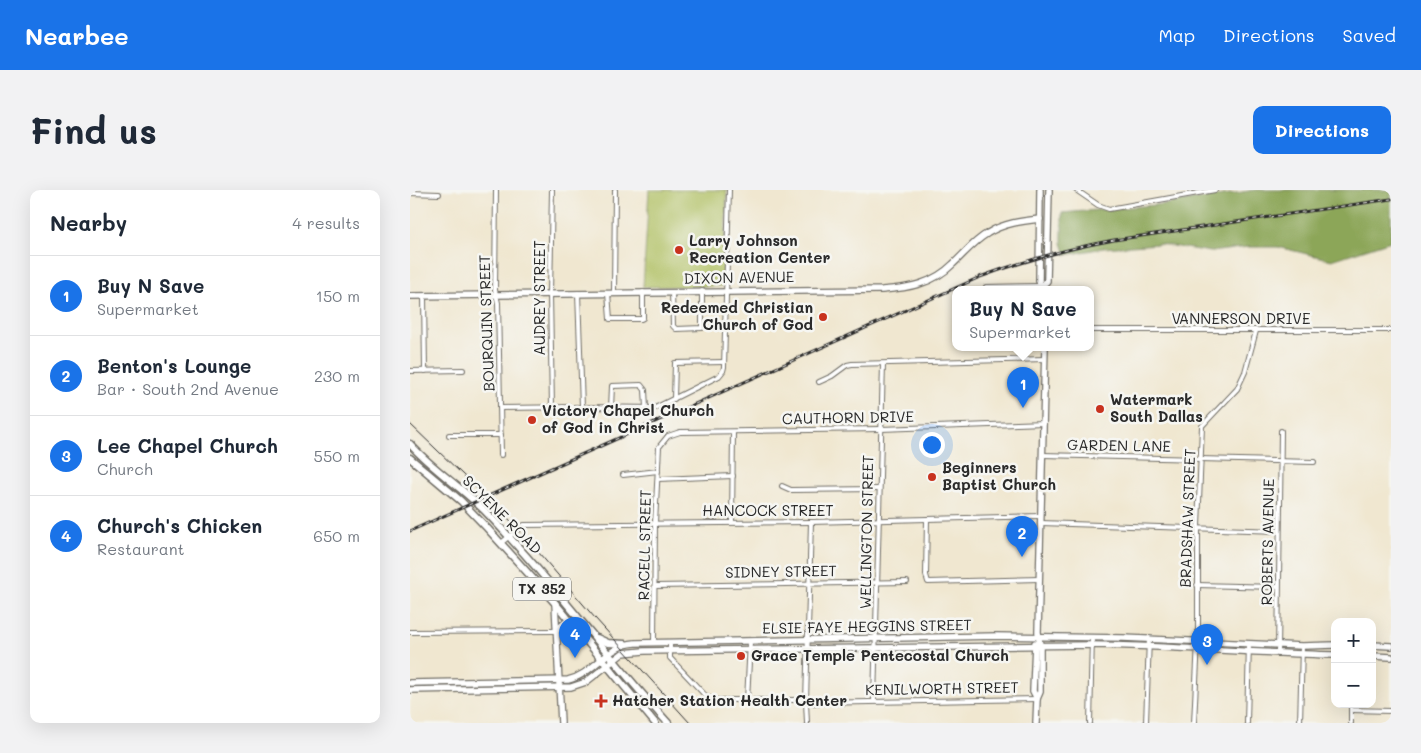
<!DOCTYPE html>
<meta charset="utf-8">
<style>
body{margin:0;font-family:Mali,sans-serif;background:#f2f2f3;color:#1f2937}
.controls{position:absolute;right:15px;bottom:15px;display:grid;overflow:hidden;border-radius:10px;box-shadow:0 5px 20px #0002}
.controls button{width:45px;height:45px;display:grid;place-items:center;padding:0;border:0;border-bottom:1px solid #e0e1e3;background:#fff;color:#1f2937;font:25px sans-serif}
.you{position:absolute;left:521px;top:254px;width:18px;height:18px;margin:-12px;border:4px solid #fff;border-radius:50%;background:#1a73e8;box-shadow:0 0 0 8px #1a73e833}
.badge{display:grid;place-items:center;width:32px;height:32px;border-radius:50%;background:#1a73e8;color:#fff;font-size:16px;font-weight:700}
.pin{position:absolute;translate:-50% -41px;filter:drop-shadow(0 1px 2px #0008)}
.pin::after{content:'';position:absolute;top:26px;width:18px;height:15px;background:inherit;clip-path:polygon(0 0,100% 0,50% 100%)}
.popup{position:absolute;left:542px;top:96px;width:142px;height:65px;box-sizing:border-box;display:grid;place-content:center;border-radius:10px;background:#fff;filter:drop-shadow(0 1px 4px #0005);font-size:16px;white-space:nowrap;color:#747a83}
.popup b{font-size:19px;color:#1f2937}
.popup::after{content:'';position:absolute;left:50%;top:100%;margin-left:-10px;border:10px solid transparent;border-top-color:#fff}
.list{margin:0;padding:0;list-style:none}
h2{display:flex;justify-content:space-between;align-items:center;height:65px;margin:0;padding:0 20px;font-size:21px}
h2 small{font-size:16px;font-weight:400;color:#747a83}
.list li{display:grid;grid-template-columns:32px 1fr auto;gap:15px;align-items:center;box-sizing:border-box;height:80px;padding:0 20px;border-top:1px solid #e0e1e3}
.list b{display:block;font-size:19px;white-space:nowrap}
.list p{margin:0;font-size:16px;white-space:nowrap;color:#747a83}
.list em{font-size:16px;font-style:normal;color:#747a83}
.map{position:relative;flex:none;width:981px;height:533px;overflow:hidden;border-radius:10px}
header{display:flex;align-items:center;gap:30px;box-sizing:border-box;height:70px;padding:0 25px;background:#1a73e8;color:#fff}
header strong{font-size:24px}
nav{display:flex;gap:28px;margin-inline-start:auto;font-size:18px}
.intro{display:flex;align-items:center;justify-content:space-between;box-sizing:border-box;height:120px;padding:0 30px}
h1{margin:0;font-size:35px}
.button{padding:12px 22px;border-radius:10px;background:#1a73e8;color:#fff;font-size:18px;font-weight:700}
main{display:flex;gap:30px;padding:0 30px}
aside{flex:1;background:#fff;border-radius:10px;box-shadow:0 5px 20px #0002}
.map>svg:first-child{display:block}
.green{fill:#b0c063;stroke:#6e7647}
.forest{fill:#8ca659;stroke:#5c6842}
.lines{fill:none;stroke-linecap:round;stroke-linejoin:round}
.street-casing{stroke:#706d65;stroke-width:6}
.secondary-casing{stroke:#706d65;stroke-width:8}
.primary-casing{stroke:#706d65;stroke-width:9}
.street{stroke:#fff;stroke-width:4}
.secondary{stroke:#fff;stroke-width:5.5}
.primary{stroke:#fff;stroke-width:6}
.tram{stroke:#2b2b2b;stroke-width:1}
.rail-casing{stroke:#2b2b2b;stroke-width:3}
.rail{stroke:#f6f6f2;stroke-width:1;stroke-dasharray:4;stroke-linecap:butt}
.poi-dot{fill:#c8321e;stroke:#f6f6f2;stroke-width:2}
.labels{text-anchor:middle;stroke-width:5;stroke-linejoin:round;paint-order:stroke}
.shield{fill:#f6f6f2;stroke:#686867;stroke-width:1}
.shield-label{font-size:14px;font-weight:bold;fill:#2b2b2b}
.poi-label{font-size:15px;font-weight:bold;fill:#2b2b2b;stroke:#f6f6f2;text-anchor:start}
.street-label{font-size:15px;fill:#2b2b2b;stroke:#f6f6f2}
</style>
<header>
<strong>Nearbee</strong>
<nav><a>Map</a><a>Directions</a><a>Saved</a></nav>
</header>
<div class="intro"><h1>Find us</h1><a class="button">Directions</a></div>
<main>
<aside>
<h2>Nearby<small>4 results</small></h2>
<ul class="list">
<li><span class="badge">1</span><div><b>Buy N Save</b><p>Supermarket</p></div><em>150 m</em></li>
<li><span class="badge">2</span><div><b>Benton's Lounge</b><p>Bar · South 2nd Avenue</p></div><em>230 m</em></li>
<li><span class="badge">3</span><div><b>Lee Chapel Church</b><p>Church</p></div><em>550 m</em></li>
<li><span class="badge">4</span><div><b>Church's Chicken</b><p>Restaurant</p></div><em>650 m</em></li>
</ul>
</aside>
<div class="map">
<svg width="981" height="533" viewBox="0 0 981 533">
<rect width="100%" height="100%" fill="#f6f6f2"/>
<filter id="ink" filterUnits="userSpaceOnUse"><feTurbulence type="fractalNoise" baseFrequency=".02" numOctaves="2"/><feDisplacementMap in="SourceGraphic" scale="10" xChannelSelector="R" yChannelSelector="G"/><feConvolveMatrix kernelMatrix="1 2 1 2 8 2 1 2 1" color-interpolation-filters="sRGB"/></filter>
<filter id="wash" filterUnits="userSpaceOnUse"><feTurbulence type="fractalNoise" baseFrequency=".0096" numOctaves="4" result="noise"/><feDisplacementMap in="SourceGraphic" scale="20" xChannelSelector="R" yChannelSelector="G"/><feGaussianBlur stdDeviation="1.12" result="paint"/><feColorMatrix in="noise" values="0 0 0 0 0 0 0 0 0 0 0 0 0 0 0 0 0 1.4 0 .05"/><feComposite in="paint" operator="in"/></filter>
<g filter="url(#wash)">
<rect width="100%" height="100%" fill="#f0e7d0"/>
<path class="green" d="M239,0H317L313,96L233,97Z"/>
<path class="forest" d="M845,0H981V51L922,70L868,57H838L801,62L749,54L693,58L656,65L652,53V23L756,14Z"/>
</g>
<g filter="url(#ink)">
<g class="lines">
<defs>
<g id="street">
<path d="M86,0L85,100L88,113L91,265"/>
<path d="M666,0L688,15L699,19L805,0"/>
<path d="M0,3L29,4"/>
<path d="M576,97L632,96"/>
<path d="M262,102L263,136L266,139L292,138V101"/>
<path d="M168,103L172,217L245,218L309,186L313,181L314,177L319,0"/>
<path d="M198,103L200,129H231L233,128V102"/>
<path d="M204,103L205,0"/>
<path d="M14,106L15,181"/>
<path d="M680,140H981"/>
<path d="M0,181L53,180"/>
<path d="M409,192L422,186L437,175L442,174L635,169"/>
<path d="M264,209L265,173L314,172"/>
<path d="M142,217L140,104L142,0"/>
<path d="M90,218L167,217"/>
<path d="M201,218L202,196L231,195L235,200L236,218"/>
<path d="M39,245H91"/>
<path d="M633,265L904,272"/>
<path d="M213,285L248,281"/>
<path d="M248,289L323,286"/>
<path d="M372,296L381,300L469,299"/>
<path d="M517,329L516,385L518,392L629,389"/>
<path d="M322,332L323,242"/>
<path d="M631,333L868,341"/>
<path d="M91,353L114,335L401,332L631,326"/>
<path d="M787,395L868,397"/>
<path d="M246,396L497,392"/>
<path d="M0,442L146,441"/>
<path d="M244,453L245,333L249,257L258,246L270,242L471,239L634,233"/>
<path d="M260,454V468L293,503L297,507L307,510H391L404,513L627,509"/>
<path d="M868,464L871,241"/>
<path d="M337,510L340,452"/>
<path d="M464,511L473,174"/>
<path d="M941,520L981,521"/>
<path d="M397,533L396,512L401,332"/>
<path d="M680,533L682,447"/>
<path d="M736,533L739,448"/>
<path d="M784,533L788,451V337L792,236L827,199L835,182L846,141"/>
<path d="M837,533L839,453"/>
<path d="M890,533L892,456"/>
<path d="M941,533V514"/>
</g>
<g id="secondary">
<path d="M630,0L629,91L632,99"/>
<path d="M632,96L637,91L639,0"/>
<path d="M0,106L472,100C499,98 523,94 543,74C555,63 564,51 578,43C594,33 612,31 630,29"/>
<path d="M145,413L151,533"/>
<path d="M625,453L623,501L627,509"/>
<path d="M962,455L981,456"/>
<path d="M962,466L981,467"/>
<path d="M0,493L158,490C184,484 197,455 225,453L587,446L713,448L892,456L925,455"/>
<path d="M0,500L161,497L176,492L213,463L234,461L682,455C763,456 844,463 925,465"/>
<path d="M626,533L627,509L630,502V455L628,442L635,157"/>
</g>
<g id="primary">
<path d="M0,254C22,279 50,296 74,320C139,387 195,464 258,533"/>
<path d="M0,268L51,311L77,338L145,413L245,533"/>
<path d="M146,441L156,432L161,433"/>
<path d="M187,448L198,453L215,454"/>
</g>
</defs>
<use href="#street" class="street-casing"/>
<use href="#secondary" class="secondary-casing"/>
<use href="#primary" class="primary-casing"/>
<use href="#street" class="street"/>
<use href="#secondary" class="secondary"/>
<use href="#primary" class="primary"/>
<path class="tram" d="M0,234L104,334L185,428L280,533"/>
<defs>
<path id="rail" d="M0,341L570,87C616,70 655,59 704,50L981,9"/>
</defs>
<use href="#rail" class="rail-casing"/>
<use href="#rail" class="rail"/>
</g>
</g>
<g class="poi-dot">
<circle cx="269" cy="60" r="5"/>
<circle cx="413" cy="127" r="5"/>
<circle cx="690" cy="219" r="5"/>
<circle cx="122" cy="230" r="5"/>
<circle cx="522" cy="287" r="5"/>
<circle cx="331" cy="466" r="5"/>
<path d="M188.5 503.5h5v5h5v5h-5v5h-5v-5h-5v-5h5z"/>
</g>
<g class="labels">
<rect class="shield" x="103" y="387.5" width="58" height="23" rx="4"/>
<g class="shield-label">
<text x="132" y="404">TX 352</text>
</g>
<g class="poi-label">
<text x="279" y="56">Larry Johnson<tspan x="279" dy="17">Recreation Center</tspan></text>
<text x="403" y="123" text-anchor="end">Redeemed Christian<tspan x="403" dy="17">Church of God</tspan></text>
<text x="700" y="215">Watermark<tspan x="700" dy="17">South Dallas</tspan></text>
<text x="132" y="226">Victory Chapel Church<tspan x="132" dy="17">of God in Christ</tspan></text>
<text x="532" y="283">Beginners<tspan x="532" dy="17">Baptist Church</tspan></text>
<text x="341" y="471">Grace Temple Pentecostal Church</text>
<text x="202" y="516">Hatcher Station Health Center</text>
</g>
<g class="street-label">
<text transform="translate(329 88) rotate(-1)" y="5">DIXON AVENUE</text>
<text transform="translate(130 108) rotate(-90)" y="5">AUDREY STREET</text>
<text x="831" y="134">VANNERSON DRIVE</text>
<text transform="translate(77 133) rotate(-92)" y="5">BOURQUIN STREET</text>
<text transform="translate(438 228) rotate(-1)" y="5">CAUTHORN DRIVE</text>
<text transform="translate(709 256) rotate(1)" y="5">GARDEN LANE</text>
<text x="358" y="326">HANCOCK STREET</text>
<text transform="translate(92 325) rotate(45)" y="5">SCYENE ROAD</text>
<text transform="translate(778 328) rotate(-88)" y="5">BRADSHAW STREET</text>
<text transform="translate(457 342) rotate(-89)" y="5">WELLINGTON STREET</text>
<text transform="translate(858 352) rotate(-89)" y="5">ROBERTS AVENUE</text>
<text transform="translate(235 355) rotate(-89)" y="5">RACELL STREET</text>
<text transform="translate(371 382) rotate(-1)" y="5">SIDNEY STREET</text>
<text transform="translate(457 437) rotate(-1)" y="5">ELSIE FAYE HEGGINS STREET</text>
<text transform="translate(532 499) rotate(-1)" y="5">KENILWORTH STREET</text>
</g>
</g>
</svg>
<div class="controls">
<button>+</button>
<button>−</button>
</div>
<div class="you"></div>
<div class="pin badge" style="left:613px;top:218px">1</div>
<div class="popup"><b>Buy N Save</b>Supermarket</div>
<div class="pin badge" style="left:612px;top:367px">2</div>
<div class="pin badge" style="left:797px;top:475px">3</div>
<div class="pin badge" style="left:165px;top:468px">4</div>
</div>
</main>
